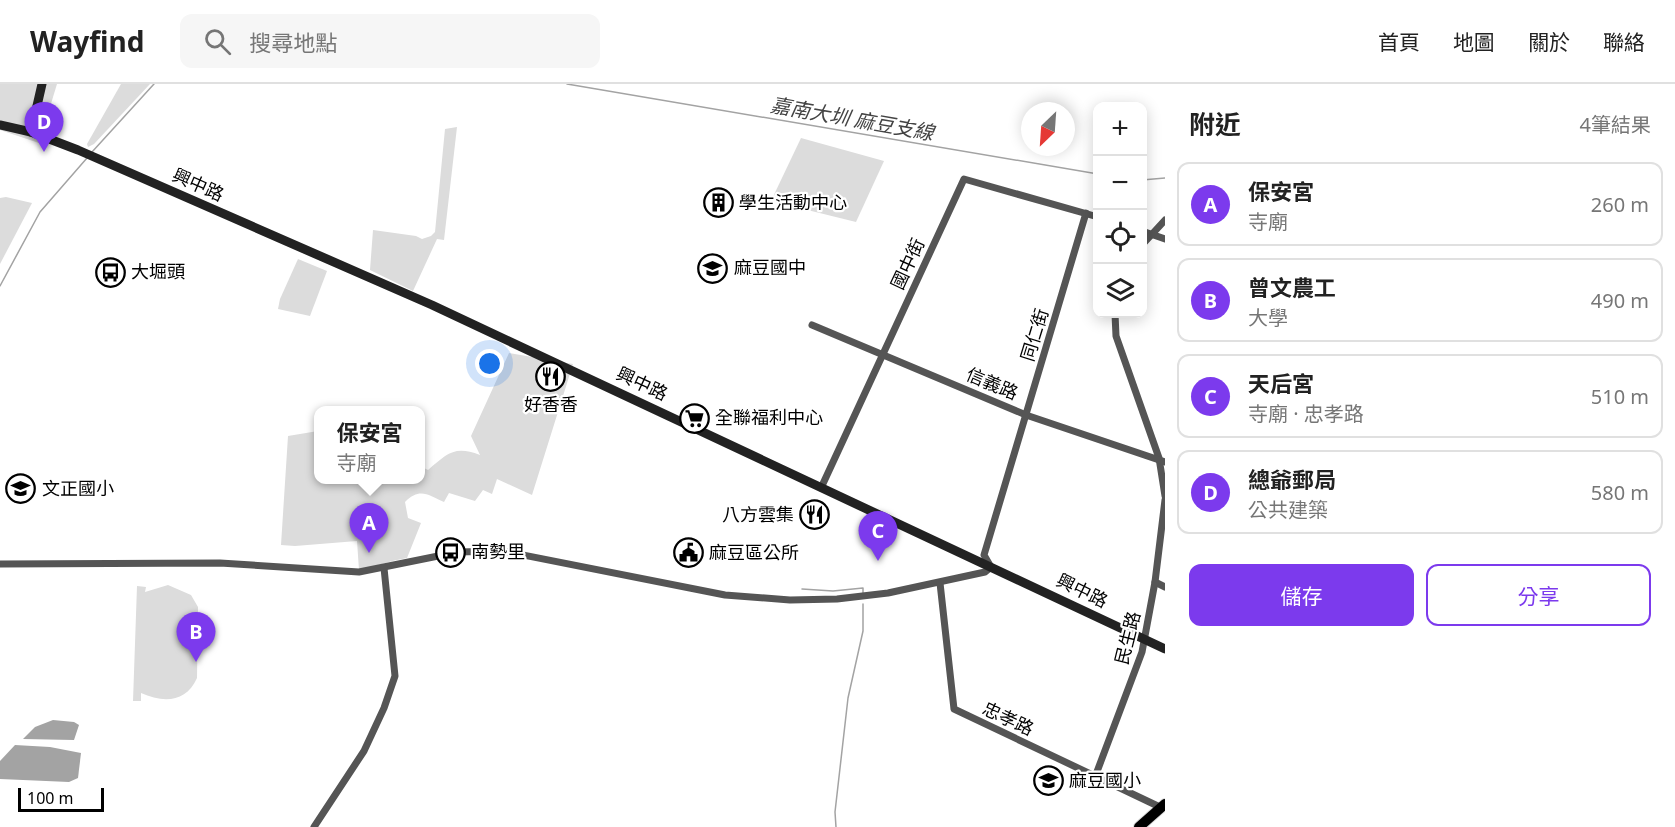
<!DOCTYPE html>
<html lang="zh-TW">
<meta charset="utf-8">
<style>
body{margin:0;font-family:"Noto Sans","Noto Sans TC",sans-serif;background:#f6f6f6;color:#222}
.controls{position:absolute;right:18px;top:18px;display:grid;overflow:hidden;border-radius:12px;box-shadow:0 3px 15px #0003}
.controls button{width:54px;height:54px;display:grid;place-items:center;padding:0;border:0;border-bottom:2px solid #e0e0e0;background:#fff;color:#222;font:30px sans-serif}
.compass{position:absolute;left:1021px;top:18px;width:54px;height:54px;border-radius:50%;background:#fff;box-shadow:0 3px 15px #0003;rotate:205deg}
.scale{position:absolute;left:18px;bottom:15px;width:86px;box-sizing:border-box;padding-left:6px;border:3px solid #000;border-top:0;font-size:16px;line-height:21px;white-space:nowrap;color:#000;-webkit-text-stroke:4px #fff;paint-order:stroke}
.you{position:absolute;left:490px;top:280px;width:21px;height:21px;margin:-15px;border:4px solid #fff;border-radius:50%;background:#1a73e8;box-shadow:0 0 0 9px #1a73e833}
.badge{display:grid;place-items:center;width:39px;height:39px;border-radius:50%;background:#7c3aed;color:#fff;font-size:20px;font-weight:700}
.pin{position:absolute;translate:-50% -50px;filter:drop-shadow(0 2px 3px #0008)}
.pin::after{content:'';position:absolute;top:32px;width:21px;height:18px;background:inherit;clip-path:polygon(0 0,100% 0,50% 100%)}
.popup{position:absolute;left:314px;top:322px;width:111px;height:78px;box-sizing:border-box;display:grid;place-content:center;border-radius:12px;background:#fff;filter:drop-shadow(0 2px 4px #0005);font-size:20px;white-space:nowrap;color:#767676}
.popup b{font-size:22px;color:#222}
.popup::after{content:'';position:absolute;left:50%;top:100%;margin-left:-12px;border:12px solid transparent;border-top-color:#fff}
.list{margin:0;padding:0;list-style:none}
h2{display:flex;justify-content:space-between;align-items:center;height:78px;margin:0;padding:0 24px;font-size:26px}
h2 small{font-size:20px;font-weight:400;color:#767676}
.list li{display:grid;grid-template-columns:39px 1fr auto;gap:18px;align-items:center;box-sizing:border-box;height:84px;margin:0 12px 12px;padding:0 12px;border:2px solid #e0e0e0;border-radius:12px}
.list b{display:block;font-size:22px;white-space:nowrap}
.list p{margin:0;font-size:20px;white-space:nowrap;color:#767676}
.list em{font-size:20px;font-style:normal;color:#767676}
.actions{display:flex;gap:12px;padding:18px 24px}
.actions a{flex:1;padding:14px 0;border:2px solid #7c3aed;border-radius:12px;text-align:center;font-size:21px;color:#7c3aed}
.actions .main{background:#7c3aed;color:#fff}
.icon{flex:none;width:33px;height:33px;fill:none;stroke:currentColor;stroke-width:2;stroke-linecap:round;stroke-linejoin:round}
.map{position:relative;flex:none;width:1165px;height:743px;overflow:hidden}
header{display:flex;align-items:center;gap:36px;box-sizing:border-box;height:84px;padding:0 30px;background:#fff;border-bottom:2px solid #e0e0e0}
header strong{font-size:28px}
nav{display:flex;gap:33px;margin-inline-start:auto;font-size:21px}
.search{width:420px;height:54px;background:#f6f6f6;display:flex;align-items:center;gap:15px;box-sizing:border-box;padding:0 21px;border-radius:12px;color:#767676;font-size:22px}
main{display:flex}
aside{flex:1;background:#fff}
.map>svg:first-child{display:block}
.green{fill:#dcdcdc}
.water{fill:#a3a3a3}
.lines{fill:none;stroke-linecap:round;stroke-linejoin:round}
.stream{stroke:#a3a3a3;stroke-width:1.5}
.primary-casing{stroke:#dbdbdb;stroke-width:12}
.street{stroke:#555;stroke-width:7}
.secondary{stroke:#222;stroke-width:9}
.primary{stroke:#000;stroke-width:10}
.labels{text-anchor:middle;stroke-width:4.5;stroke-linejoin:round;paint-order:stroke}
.street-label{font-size:18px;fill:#000;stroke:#fff}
.poi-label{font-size:18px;fill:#000;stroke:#fff;text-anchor:start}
.water-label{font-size:20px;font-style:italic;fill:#444;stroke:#fff}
</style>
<header>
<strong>Wayfind</strong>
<div class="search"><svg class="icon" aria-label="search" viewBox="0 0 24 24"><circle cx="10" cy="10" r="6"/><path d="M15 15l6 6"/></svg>搜尋地點</div>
<nav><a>首頁</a><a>地圖</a><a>關於</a><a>聯絡</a></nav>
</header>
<main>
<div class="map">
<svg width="1165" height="743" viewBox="0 0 1165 743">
<rect width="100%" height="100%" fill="#fff"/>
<g class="green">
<path d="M0,0H57L39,59L0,46Z"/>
<path d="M121,0H150L94,60L88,63L87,60Z"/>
<path d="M457,43L444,156L437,155L413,207L370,186L373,146L416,152L422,155L431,152L435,148L445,45Z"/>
<path d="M801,54L884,77L856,138L771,117Z"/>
<path d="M6,113L32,119L0,180V114Z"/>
<path d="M298,175L327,187L310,232L278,225L280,215Z"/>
<path d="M509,269L573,280L532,411L497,395L492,410L483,406L475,417L449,409L444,418C428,411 420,403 405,418L408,434L421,439L407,474C390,477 375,482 359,486L357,457L295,462L281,461L288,352L318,347V396H420V382L428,386C447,370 454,361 480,371L471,352Z"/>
<path d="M168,501L191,511L198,523L197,594C186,619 163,619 141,609V617H133L137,502L146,503L145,508Z"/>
</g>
<g class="water">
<path d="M53,636L74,638L79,641L74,656L23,655L35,643Z"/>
<path d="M15,661L50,663L81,669L78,694L69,698L0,695V677Z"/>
</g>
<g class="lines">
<g class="stream">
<path d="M567,0L1098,90"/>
<path d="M92,68L154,0"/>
<path d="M1142,96L1165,94"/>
<path d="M0,202L40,128L87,74"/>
<path d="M802,505L833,507L863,504V510"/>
<path d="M836,743L835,728L848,614L863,547V520"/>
</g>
<defs>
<path id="primary" d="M1139,743L1165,720"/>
</defs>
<use href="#primary" class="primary-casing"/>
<g class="street">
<path d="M1142,147L1165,155"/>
<path d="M1142,161L1165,136"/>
<path d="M1115,230L1116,252L1159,374L1165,412"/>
<path d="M812,241L1026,331L1165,378"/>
<path d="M821,404L964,95L1098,133"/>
<path d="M0,480L220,479L359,488L458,468L503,467L725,511L790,516L837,515L888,509L985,488L991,483L984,471L1086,129"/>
<path d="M1155,498L1165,503"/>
<path d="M940,499L954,625L1162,724"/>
<path d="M1095,693L1142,568L1155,498L1165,416"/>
<path d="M314,743L364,667L384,624L395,592L384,484"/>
</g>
<g class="secondary">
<path d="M0,41L31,48L78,66L432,221L1165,565"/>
<path d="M31,48L42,0"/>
</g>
<use href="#primary" class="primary"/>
</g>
<defs>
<symbol id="building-ring" viewBox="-11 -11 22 22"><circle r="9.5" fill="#fff" stroke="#000" stroke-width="1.5"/><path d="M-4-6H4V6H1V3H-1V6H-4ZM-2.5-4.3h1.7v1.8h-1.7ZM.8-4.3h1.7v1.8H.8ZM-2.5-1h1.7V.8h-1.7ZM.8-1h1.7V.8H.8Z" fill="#000"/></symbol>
<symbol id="school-ring" viewBox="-11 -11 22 22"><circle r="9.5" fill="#fff" stroke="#000" stroke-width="1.5"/><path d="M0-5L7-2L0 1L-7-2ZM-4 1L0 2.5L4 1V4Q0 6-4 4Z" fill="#000"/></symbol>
<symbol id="bus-ring" viewBox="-11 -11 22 22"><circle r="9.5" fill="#fff" stroke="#000" stroke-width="1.5"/><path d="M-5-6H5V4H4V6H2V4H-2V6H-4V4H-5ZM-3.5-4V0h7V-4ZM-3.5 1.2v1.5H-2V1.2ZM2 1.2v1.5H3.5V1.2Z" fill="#000"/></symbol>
<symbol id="restaurant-ring" viewBox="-11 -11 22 22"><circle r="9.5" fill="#fff" stroke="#000" stroke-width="1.5"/><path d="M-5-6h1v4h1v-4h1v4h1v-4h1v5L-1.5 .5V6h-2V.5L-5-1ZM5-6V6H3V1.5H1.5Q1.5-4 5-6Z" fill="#000"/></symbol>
<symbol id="supermarket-ring" viewBox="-11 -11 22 22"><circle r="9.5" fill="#fff" stroke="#000" stroke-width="1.5"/><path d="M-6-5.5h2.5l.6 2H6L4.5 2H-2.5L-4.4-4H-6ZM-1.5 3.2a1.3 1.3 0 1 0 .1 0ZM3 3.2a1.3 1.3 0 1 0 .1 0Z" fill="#000"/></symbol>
<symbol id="civic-ring" viewBox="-11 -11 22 22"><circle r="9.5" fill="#fff" stroke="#000" stroke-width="1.5"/><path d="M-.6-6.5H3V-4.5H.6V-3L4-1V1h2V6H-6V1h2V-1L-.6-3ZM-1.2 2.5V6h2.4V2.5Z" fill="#000"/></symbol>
</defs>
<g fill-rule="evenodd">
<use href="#building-ring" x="702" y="102" width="33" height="33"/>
<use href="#school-ring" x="696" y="168" width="33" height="33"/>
<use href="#bus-ring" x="94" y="172" width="33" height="33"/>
<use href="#restaurant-ring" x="534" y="276" width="33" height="33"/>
<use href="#supermarket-ring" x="678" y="318" width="33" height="33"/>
<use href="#school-ring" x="4" y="388" width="33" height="33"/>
<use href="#restaurant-ring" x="798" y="414" width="33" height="33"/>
<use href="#bus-ring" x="434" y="452" width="33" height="33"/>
<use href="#civic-ring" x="672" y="452" width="33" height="33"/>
<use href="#school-ring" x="1032" y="680" width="33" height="33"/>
</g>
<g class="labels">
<g class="street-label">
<text transform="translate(198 101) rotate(24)" y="6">興中路</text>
<text transform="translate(908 180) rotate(-65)" y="6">國中街</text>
<text transform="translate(1035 251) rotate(-73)" y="6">同仁街</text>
<text transform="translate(642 300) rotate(25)" y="6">興中路</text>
<text transform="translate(992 300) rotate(23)" y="6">信義路</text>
<text transform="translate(1082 507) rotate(26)" y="6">興中路</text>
<text transform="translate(1128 554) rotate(-76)" y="6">民生路</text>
<text transform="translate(1008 635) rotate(25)" y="6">忠孝路</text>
</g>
<g class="poi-label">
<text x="739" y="125">學生活動中心</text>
<text x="734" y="190">麻豆國中</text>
<text x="131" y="194">大堀頭</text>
<text x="551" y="327" text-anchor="middle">好香香</text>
<text x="715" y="340">全聯福利中心</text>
<text x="42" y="411">文正國小</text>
<text x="794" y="437" text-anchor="end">八方雲集</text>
<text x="471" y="474">南勢里</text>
<text x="709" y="475">麻豆區公所</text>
<text x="1069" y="703">麻豆國小</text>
</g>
<g class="water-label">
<text transform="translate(852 35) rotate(10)" y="7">嘉南大圳 麻豆支線</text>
</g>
</g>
</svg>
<div class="controls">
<button>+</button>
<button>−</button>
<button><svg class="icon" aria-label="locate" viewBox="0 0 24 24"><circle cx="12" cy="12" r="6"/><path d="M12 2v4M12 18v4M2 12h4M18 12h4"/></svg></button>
<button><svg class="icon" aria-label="layers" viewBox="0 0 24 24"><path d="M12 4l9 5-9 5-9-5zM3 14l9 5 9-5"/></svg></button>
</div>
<svg class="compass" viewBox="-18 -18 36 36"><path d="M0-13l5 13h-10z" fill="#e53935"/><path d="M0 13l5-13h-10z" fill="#767676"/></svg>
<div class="scale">100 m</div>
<div class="you"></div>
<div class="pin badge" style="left:369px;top:469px">A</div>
<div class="popup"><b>保安宮</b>寺廟</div>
<div class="pin badge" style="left:196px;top:578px">B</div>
<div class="pin badge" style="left:878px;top:477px">C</div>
<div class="pin badge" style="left:44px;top:68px">D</div>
</div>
<aside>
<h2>附近<small>4筆結果</small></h2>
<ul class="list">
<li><span class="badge">A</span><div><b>保安宮</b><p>寺廟</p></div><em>260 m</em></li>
<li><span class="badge">B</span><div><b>曾文農工</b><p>大學</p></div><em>490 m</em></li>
<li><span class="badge">C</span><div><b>天后宮</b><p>寺廟 · 忠孝路</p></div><em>510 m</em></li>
<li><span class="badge">D</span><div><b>總爺郵局</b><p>公共建築</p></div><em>580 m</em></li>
</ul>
<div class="actions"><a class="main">儲存</a><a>分享</a></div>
</aside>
</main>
